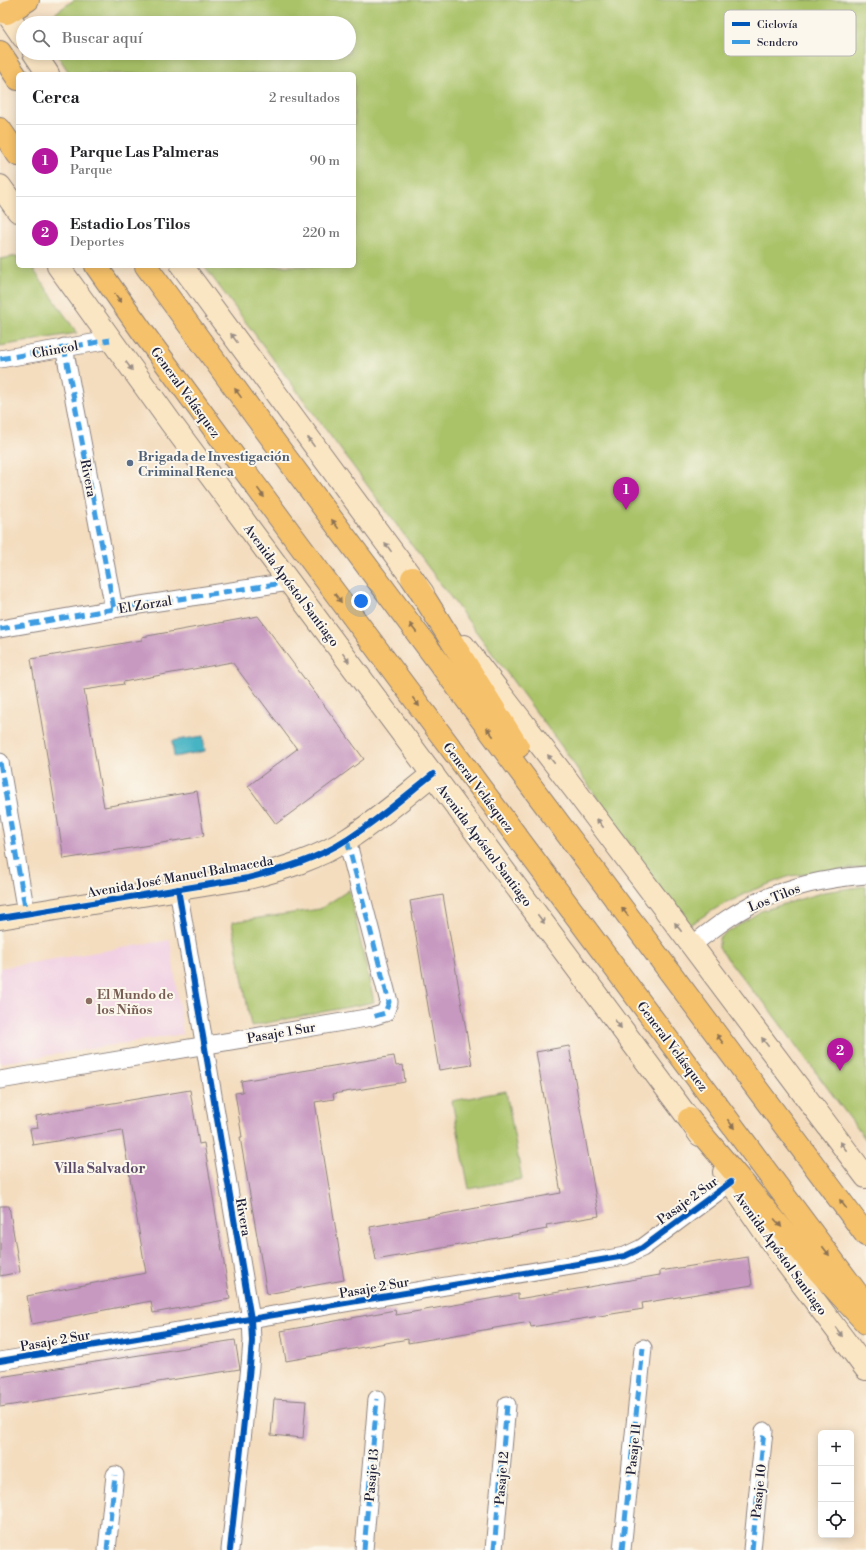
<!DOCTYPE html>
<html lang="es">
<meta charset="utf-8">
<style>
body{margin:0;font-family:"Libre Bodoni",serif;background:#f2f2f2;color:#202124}
.controls{position:absolute;right:12px;bottom:12px;display:grid;overflow:hidden;border-radius:6px;box-shadow:0 2px 10px #0003}
.controls button{width:36px;height:36px;display:grid;place-items:center;padding:0;border:0;border-bottom:1px solid #e0e0e0;background:#fff;color:#202124;font:20px sans-serif}
.you{position:absolute;left:361px;top:601px;width:14px;height:14px;margin:-10px;border:3px solid #fff;border-radius:50%;background:#1a73e8;box-shadow:0 0 0 6px #1a73e833}
.badge{display:grid;place-items:center;width:26px;height:26px;border-radius:50%;background:#b5179e;color:#fff;font-size:13px;font-weight:700}
.pin{position:absolute;translate:-50% -33px;filter:drop-shadow(0 1px 2px #0008)}
.pin::after{content:'';position:absolute;top:21px;width:14px;height:12px;background:inherit;clip-path:polygon(0 0,100% 0,50% 100%)}
.list{margin:0;padding:0;list-style:none}
h2{display:flex;justify-content:space-between;align-items:center;height:52px;margin:0;padding:0 16px;font-size:17px}
h2 small{font-size:13px;font-weight:400;color:#757577}
.list li{display:grid;grid-template-columns:26px 1fr auto;gap:12px;align-items:center;box-sizing:border-box;height:72px;padding:0 16px;border-top:1px solid #e0e0e0}
.list b{display:block;font-size:15px;white-space:nowrap}
.list p{margin:0;font-size:13px;white-space:nowrap;color:#757577}
.list em{font-size:13px;font-style:normal;color:#757577}
.icon{flex:none;width:22px;height:22px;fill:none;stroke:currentColor;stroke-width:2;stroke-linecap:round;stroke-linejoin:round}
.map{position:relative;flex:none;width:866px;height:1550px;overflow:hidden}
.search{position:absolute;background:#fff;box-shadow:0 2px 10px #0003;left:16px;top:16px;width:340px;height:44px;display:flex;align-items:center;gap:10px;box-sizing:border-box;padding:0 14px;border-radius:22px;color:#757577;font-size:15px}
.panel{position:absolute;background:#fff;box-shadow:0 2px 10px #0003;left:16px;top:72px;width:340px;height:196px;border-radius:6px}
.map>svg:first-child{display:block}
.built{fill:#f1d0e3}
.green{fill:#aac369;stroke:#667252}
.water{fill:#47b4c4;stroke:#346b80}
.building{fill:#c799c1}
.lines{fill:none;stroke-linecap:round;stroke-linejoin:round}
.street-casing{stroke:#8b807d;stroke-width:19}
.secondary-casing{stroke:#8b807d;stroke-width:24}
.primary-casing{stroke:#8b807d;stroke-width:24}
.highway-casing{stroke:#8b807d;stroke-width:24}
.street{stroke:#fff;stroke-width:17}
.secondary{stroke:#fbe6c4;stroke-width:22}
.primary{stroke:#f5c16b;stroke-width:22}
.highway{stroke:#f5c16b;stroke-width:22}
.quiet{stroke:#3c9ce2;stroke-width:5;stroke-dasharray:10 5;stroke-linecap:butt}
.cycleway-casing{stroke:#fbf7ec;stroke-width:8}
.cycleway{stroke:#0057b8;stroke-width:6}
.oneway{fill:#8c7253}
.oneway2{fill:#998e86}
.service-dot{fill:#5c6f8a;stroke:#fbf7ec;stroke-width:1.5}
.education-dot{fill:#8d6e63;stroke:#fbf7ec;stroke-width:1.5}
.labels{text-anchor:middle;stroke-width:4;stroke-linejoin:round;paint-order:stroke}
.street-label{font-size:13px;fill:#22223b;stroke:#fbf7ec}
.service-label{font-size:13px;font-weight:bold;fill:#4e5e75;stroke:#fbf7ec;text-anchor:start}
.education-label{font-size:13px;font-weight:bold;fill:#785e54;stroke:#fbf7ec;text-anchor:start}
.neighbourhood-label{font-size:14px;font-weight:bold;fill:#5c4c6a;stroke:#fbf7ec}
.key{fill:#fbf7ec;stroke:#bab7b7;stroke-width:1}
.key-label{font-size:11px;fill:#22223b}
</style>
<div class="map">
<svg width="866" height="1550" viewBox="0 0 866 1550">
<rect width="100%" height="100%" fill="#fbf7ec"/>
<filter id="ink" filterUnits="userSpaceOnUse"><feTurbulence type="fractalNoise" baseFrequency=".025" numOctaves="2"/><feDisplacementMap in="SourceGraphic" scale="8" xChannelSelector="R" yChannelSelector="G"/><feConvolveMatrix kernelMatrix="1 2 1 2 8 2 1 2 1" color-interpolation-filters="sRGB"/></filter>
<filter id="wash" filterUnits="userSpaceOnUse"><feTurbulence type="fractalNoise" baseFrequency=".012" numOctaves="4" result="noise"/><feDisplacementMap in="SourceGraphic" scale="16" xChannelSelector="R" yChannelSelector="G"/><feGaussianBlur stdDeviation="0.9" result="paint"/><feColorMatrix in="noise" values="0 0 0 0 0 0 0 0 0 0 0 0 0 0 0 0 0 1.4 0 .05"/><feComposite in="paint" operator="in"/></filter>
<g filter="url(#wash)">
<rect width="100%" height="100%" fill="#f4ddbf"/>
<path class="built" d="M170,940L183,1034L0,1063V968Z"/>
<g class="green">
<path d="M74,0H866V867L790,876L753,890L715,909L686,927L565,751L204,266H354V74H70L56,53H349V23H41Z"/>
<path d="M18,256V266H31L77,333L0,346V259Z"/>
<path d="M866,886V1140L763,1001L755,994L719,948V938L761,911L824,892Z"/>
<path d="M349,890L374,1002L251,1026L232,922L320,909Z"/>
<path d="M506,1091L522,1179L469,1189L452,1101Z"/>
</g>
<path class="water" d="M203,736L205,751L174,757L172,741Z"/>
<g id="blocks">
<g class="building">
<path d="M258,616L364,759L276,824L248,786L297,749L232,662L123,682L124,684L84,690L104,807L197,791L204,836L64,859L31,659L142,640V637Z"/>
<path d="M443,895L472,1065L439,1070L410,901Z"/>
<path d="M569,1046L599,1216L546,1225L547,1229L376,1260L370,1227L561,1193L536,1052Z"/>
<path d="M394,1056L396,1066L403,1065L405,1082L333,1094L334,1099L315,1102L344,1280L267,1294L240,1137H242L235,1093L243,1092L241,1081Z"/>
<path d="M190,1090L199,1144L204,1143L230,1299L153,1313L151,1301L32,1324L27,1296L146,1273L122,1130L33,1145L30,1129L38,1128L36,1116Z"/>
<path d="M0,1206H9L20,1272L0,1276Z"/>
<path d="M748,1257L752,1285L642,1303L643,1309L531,1327L530,1322L408,1343V1339L286,1361L281,1331L395,1310L396,1315L518,1294V1299L660,1275V1271Z"/>
<path d="M235,1340L240,1369L0,1407V1377Z"/>
<path d="M274,1399L306,1401L303,1438L271,1435Z"/>
</g>
</g>
</g>
<g filter="url(#ink)">
<use href="#blocks" fill-opacity="0" stroke="#8b807d" stroke-width="1"/>
<g class="lines">
<defs>
<g id="street">
<path d="M64,347L114,609"/>
<path d="M0,359L110,340"/>
<path d="M0,629L114,609L289,582"/>
<path d="M0,762L26,913"/>
<path d="M178,889L251,1319L252,1341L250,1366L230,1550"/>
<path d="M692,945C713,929 734,912 759,901C793,885 829,878 866,875"/>
<path d="M0,1080L372,1017L385,1013L389,1002L347,840"/>
<path d="M0,1361L625,1256L642,1248L731,1182"/>
<path d="M107,1550L115,1475"/>
<path d="M364,1550L377,1399"/>
<path d="M494,1550L507,1405"/>
<path d="M622,1550L643,1348"/>
<path d="M752,1550L764,1431"/>
</g>
<g id="secondary">
<path d="M0,3L23,37"/>
<path d="M34,53L48,74"/>
<path d="M0,186L18,211"/>
<path d="M58,266L171,423L689,1119L700,1135"/>
<path d="M182,266L423,593"/>
<path d="M464,646L575,790L866,1177"/>
<path d="M0,918L248,878C283,869 317,859 348,839C378,820 405,796 433,774"/>
<path d="M724,1172L781,1256L866,1369"/>
</g>
<path id="primary" d="M7,13L28,0"/>
<g id="highway">
<path d="M0,52L18,79"/>
<path d="M0,129L18,155"/>
<path d="M96,266L144,334L289,531L866,1305"/>
<path d="M146,266L261,424L866,1235"/>
<path d="M412,578L518,747"/>
<path d="M689,1119L811,1263L866,1323"/>
</g>
</defs>
<use href="#street" class="street-casing"/>
<use href="#secondary" class="secondary-casing"/>
<use href="#primary" class="primary-casing"/>
<use href="#highway" class="highway-casing"/>
<use href="#street" class="street"/>
<use href="#secondary" class="secondary"/>
<use href="#primary" class="primary"/>
<use href="#highway" class="highway"/>
<g class="quiet">
<path d="M64,347L114,609"/>
<path d="M0,359L110,340"/>
<path d="M0,629L114,609L289,582"/>
<path d="M0,762L26,913"/>
<path d="M347,840L389,1002L385,1013L372,1017"/>
<path d="M107,1550L115,1475"/>
<path d="M364,1550L377,1399"/>
<path d="M494,1550L507,1405"/>
<path d="M622,1550L643,1348"/>
<path d="M752,1550L764,1431"/>
</g>
<defs>
<g id="cycleway">
<path d="M178,889L251,1319L252,1341L250,1366L230,1550"/>
<path d="M0,918L248,878C283,869 317,859 348,839C378,820 405,796 433,774"/>
<path d="M0,1361L625,1256L642,1248L731,1182"/>
</g>
</defs>
<use href="#cycleway" class="cycleway-casing"/>
<use href="#cycleway" class="cycleway"/>
</g>
<defs><path id="oneway-solid" d="M-6-.8H1V-3.2L6.5 0L1 3.2V.8H-6Z"/></defs>
<g class="oneway">
<use href="#oneway-solid" transform="translate(118 298) rotate(55)"/>
<use href="#oneway-solid" transform="translate(238 393) rotate(-126)"/>
<use href="#oneway-solid" transform="translate(261 493) rotate(54)"/>
<use href="#oneway-solid" transform="translate(335 524) rotate(-127)"/>
<use href="#oneway-solid" transform="translate(338 598) rotate(53)"/>
<use href="#oneway-solid" transform="translate(413 628) rotate(-127)"/>
<use href="#oneway-solid" transform="translate(416 702) rotate(53)"/>
<use href="#oneway-solid" transform="translate(490 732) rotate(-127)"/>
<use href="#oneway-solid" transform="translate(625 912) rotate(-127)"/>
<use href="#oneway-solid" transform="translate(720 1039) rotate(-127)"/>
<use href="#oneway-solid" transform="translate(731 1124) rotate(53)"/>
<use href="#oneway-solid" transform="translate(843 1204) rotate(-127)"/>
<use href="#oneway-solid" transform="translate(778 1223) rotate(49)"/>
<use href="#oneway-solid" transform="translate(826 1251) rotate(53)"/>
</g>
<g class="oneway2">
<use href="#oneway-solid" transform="translate(234 338) rotate(-126)"/>
<use href="#oneway-solid" transform="translate(129 366) rotate(54)"/>
<use href="#oneway-solid" transform="translate(311 442) rotate(-126)"/>
<use href="#oneway-solid" transform="translate(388 547) rotate(-126)"/>
<use href="#oneway-solid" transform="translate(346 658) rotate(54)"/>
<use href="#oneway-solid" transform="translate(551 759) rotate(-128)"/>
<use href="#oneway-solid" transform="translate(600 823) rotate(-127)"/>
<use href="#oneway-solid" transform="translate(541 919) rotate(53)"/>
<use href="#oneway-solid" transform="translate(678 927) rotate(-127)"/>
<use href="#oneway-solid" transform="translate(618 1024) rotate(53)"/>
<use href="#oneway-solid" transform="translate(765 1042) rotate(-127)"/>
<use href="#oneway-solid" transform="translate(843 1146) rotate(-127)"/>
<use href="#oneway-solid" transform="translate(839 1332) rotate(53)"/>
</g>
</g>
<circle class="service-dot" cx="130" cy="463" r="4"/>
<circle class="education-dot" cx="89" cy="1001" r="4"/>
<g class="labels">
<g class="street-label">
<text transform="translate(55 349) rotate(-10)" y="5">Chincol</text>
<text transform="translate(186 392) rotate(54)" y="5">General Velásquez</text>
<text transform="translate(89 478) rotate(79)" y="5">Rivera</text>
<text transform="translate(292 585) rotate(53)" y="5">Avenida Apóstol Santiago</text>
<text transform="translate(145 604) rotate(-9)" y="5">El Zorzal</text>
<text transform="translate(479 787) rotate(53)" y="5">General Velásquez</text>
<text transform="translate(485 845) rotate(53)" y="5">Avenida Apóstol Santiago</text>
<text transform="translate(180 876) rotate(-10)" y="5">Avenida José Manuel Balmaceda</text>
<text transform="translate(774 897) rotate(-22)" y="5">Los Tilos</text>
<text transform="translate(281 1032) rotate(-10)" y="5">Pasaje 1 Sur</text>
<text transform="translate(673 1046) rotate(53)" y="5">General Velásquez</text>
<text transform="translate(687 1200) rotate(-36)" y="5">Pasaje 2 Sur</text>
<text transform="translate(244 1217) rotate(80)" y="5">Rivera</text>
<text transform="translate(781 1253) rotate(54)" y="5">Avenida Apóstol Santiago</text>
<text transform="translate(374 1287) rotate(-10)" y="5">Pasaje 2 Sur</text>
<text transform="translate(55 1340) rotate(-10)" y="5">Pasaje 2 Sur</text>
<text transform="translate(633 1449) rotate(-84)" y="5">Pasaje 11</text>
<text transform="translate(371 1475) rotate(-85)" y="5">Pasaje 13</text>
<text transform="translate(501 1478) rotate(-85)" y="5">Pasaje 12</text>
<text transform="translate(758 1491) rotate(-84)" y="5">Pasaje 10</text>
</g>
<g class="service-label">
<text x="138" y="461">Brigada de Investigación<tspan x="138" dy="15">Criminal Renca</tspan></text>
</g>
<g class="education-label">
<text x="97" y="999">El Mundo de<tspan x="97" dy="15">los Niños</tspan></text>
</g>
<g class="neighbourhood-label">
<text x="100" y="1173">Villa Salvador</text>
</g>
</g>
<rect x="724" y="10" width="132" height="46" rx="6" class="key"/>
<rect x="732" y="22" width="18" height="4" fill="#0057b8"/>
<rect x="732" y="40" width="18" height="4" fill="#3c9ce2"/>
<g class="key-label">
<text x="757" y="28">Ciclovía</text>
<text x="757" y="46">Sendero</text>
</g>
</svg>
<div class="controls">
<button>+</button>
<button>−</button>
<button><svg class="icon" aria-label="locate" viewBox="0 0 24 24"><circle cx="12" cy="12" r="6"/><path d="M12 2v4M12 18v4M2 12h4M18 12h4"/></svg></button>
</div>
<div class="you"></div>
<div class="pin badge" style="left:626px;top:510px">1</div>
<div class="pin badge" style="left:840px;top:1071px">2</div>
<div class="search"><svg class="icon" aria-label="search" viewBox="0 0 24 24"><circle cx="10" cy="10" r="6"/><path d="M15 15l6 6"/></svg>Buscar aquí</div>
<section class="panel">
<h2>Cerca<small>2 resultados</small></h2>
<ul class="list">
<li><span class="badge">1</span><div><b>Parque Las Palmeras</b><p>Parque</p></div><em>90 m</em></li>
<li><span class="badge">2</span><div><b>Estadio Los Tilos</b><p>Deportes</p></div><em>220 m</em></li>
</ul>
</section>
</div>
